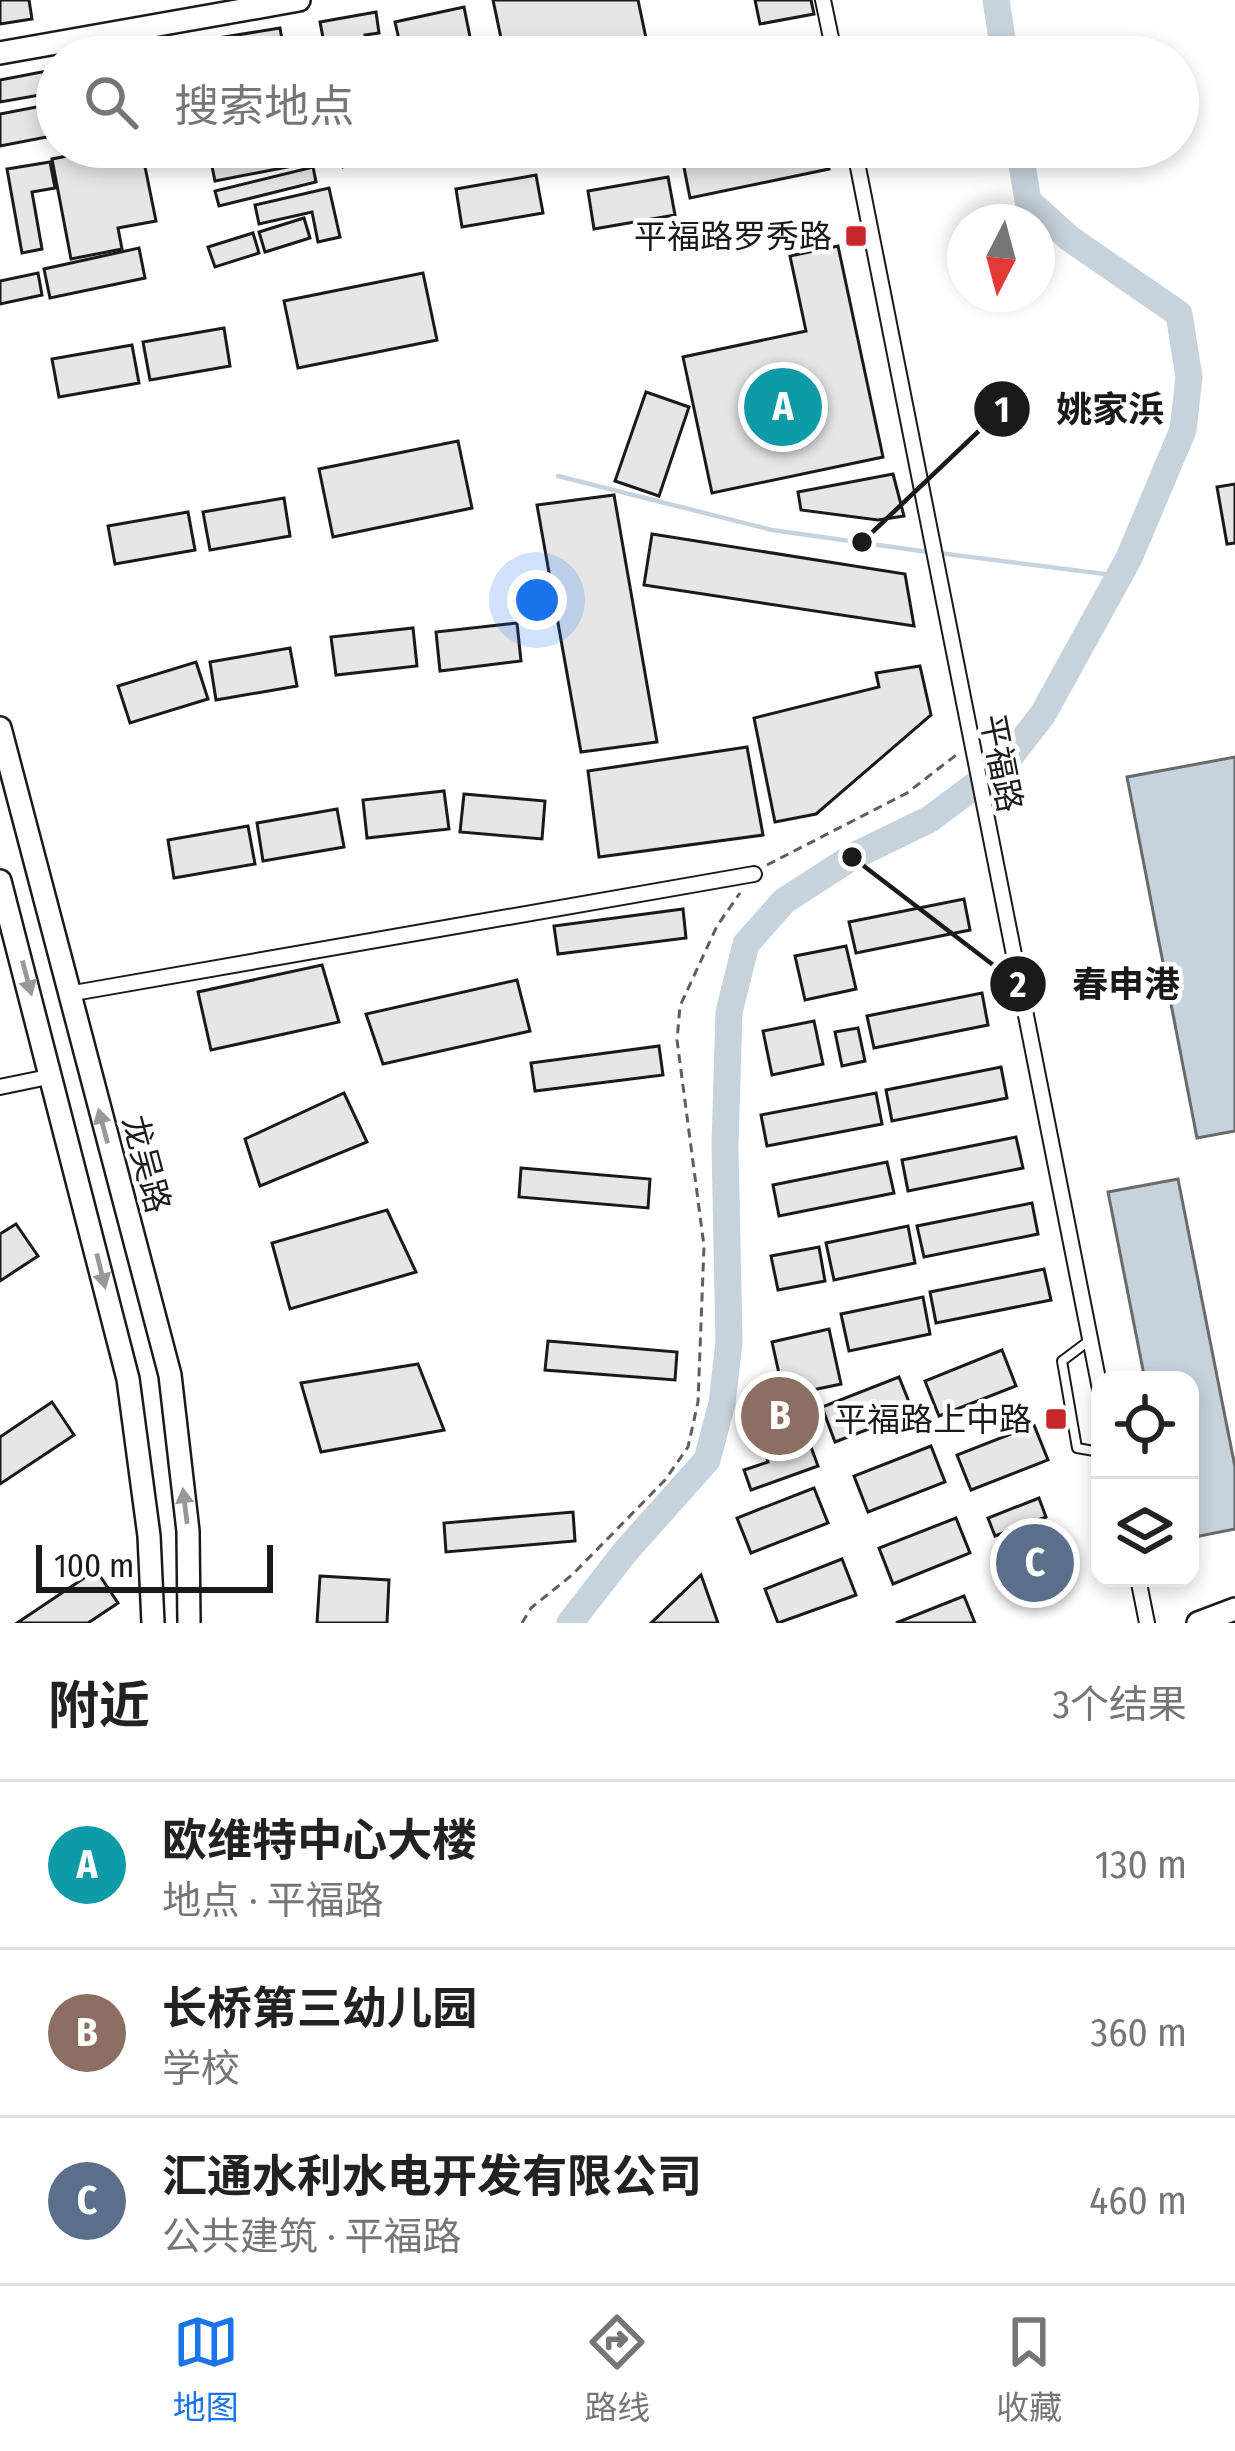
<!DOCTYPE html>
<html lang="zh">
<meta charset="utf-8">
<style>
body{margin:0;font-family:"Fira Sans Condensed","Noto Sans SC",sans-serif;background:#f6f6f6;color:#222}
.controls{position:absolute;right:36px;bottom:36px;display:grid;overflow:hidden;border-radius:24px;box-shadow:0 6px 18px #0003}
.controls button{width:108px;height:108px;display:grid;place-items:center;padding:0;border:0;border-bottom:3px solid #e0e0e0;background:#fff;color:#222;font:60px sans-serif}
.compass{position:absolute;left:947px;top:204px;width:108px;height:108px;border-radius:50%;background:#fff;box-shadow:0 6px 18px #0003;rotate:186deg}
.scale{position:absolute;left:36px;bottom:30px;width:237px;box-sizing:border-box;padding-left:12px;border:6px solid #1a1a1a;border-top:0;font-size:33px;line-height:42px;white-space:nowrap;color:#1a1a1a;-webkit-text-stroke:9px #fff;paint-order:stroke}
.you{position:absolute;left:537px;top:600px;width:42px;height:42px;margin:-30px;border:9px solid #fff;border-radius:50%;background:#1a73e8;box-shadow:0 0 0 18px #1a73e833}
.badge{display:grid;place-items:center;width:78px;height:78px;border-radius:50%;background:#1a73e8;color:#fff;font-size:39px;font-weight:700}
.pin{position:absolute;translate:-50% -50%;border:6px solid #fff;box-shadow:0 3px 12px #0006}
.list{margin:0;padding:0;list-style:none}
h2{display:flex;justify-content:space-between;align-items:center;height:156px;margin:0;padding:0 48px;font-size:51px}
h2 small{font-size:39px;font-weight:400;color:#767676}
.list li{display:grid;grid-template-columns:78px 1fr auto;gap:36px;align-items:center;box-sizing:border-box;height:168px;padding:0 48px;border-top:3px solid #e0e0e0}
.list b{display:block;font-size:45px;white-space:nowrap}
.list p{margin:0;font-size:39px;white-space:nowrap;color:#767676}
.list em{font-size:39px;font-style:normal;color:#767676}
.icon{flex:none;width:66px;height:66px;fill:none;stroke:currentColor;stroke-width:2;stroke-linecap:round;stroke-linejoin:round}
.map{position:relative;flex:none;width:1235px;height:1623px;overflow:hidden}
.search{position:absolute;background:#fff;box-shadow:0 6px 18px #0003;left:36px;right:36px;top:36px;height:132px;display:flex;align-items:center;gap:30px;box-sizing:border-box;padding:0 42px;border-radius:66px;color:#767676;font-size:45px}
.sheet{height:660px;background:#fff}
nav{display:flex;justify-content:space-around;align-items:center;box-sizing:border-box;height:168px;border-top:3px solid #e0e0e0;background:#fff;font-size:33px;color:#767676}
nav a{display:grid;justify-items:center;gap:6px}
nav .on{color:#1a73e8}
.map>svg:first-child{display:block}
.water{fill:#c6d2dc;stroke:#6a6a6a;stroke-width:3}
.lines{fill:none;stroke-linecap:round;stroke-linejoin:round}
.stream{stroke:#c6d2dc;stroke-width:4.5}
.river{stroke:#c6d2dc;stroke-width:27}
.building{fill:#e6e6e6;stroke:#1a1a1a;stroke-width:3}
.lane-casing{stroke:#1a1a1a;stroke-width:12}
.street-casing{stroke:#1a1a1a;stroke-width:18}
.secondary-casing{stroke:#1a1a1a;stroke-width:26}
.primary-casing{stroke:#1a1a1a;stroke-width:26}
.path{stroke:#5f5f5f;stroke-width:3;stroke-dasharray:9 6;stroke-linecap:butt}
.lane{stroke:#fff;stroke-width:8}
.street{stroke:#fff;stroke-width:14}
.secondary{stroke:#fff;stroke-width:21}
.primary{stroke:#fff;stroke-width:21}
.oneway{fill:#989898}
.poi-dot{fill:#c62828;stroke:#fff;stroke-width:4.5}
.labels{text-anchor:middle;stroke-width:9;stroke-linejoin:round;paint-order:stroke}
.poi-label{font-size:33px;fill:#1a1a1a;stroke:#fff;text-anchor:end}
.street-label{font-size:33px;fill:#1a1a1a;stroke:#fff}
.leader{fill:none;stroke:#1a1a1a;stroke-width:4.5}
.callout-dot{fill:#1a1a1a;stroke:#fff;stroke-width:4.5}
.mark-label{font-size:36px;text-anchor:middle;font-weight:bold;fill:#fff}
.callout-label{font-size:36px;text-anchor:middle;font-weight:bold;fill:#1a1a1a;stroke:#fff;stroke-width:9;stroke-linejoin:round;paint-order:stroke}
</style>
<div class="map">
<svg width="1235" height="1623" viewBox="0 0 1235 1623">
<rect width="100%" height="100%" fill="#fff"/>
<g class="water">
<path d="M1235,757V1131L1197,1138L1127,777Z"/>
<path d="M1178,1179L1235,1467V1529L1190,1538V1380H1145L1108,1192Z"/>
</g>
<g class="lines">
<g class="stream">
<path d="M558,476L772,530L928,552"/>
<path d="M939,553L1120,576"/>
</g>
<g class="river">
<path d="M996,0L1005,57"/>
<path d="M570,1623L625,1552L707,1460L722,1403L729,1342L725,1145L729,1012L746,944L784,901L852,857L930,819L1006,762L1043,714L1129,558L1183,430L1189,377L1179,314L1069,238L1028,201L1019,147"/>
</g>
</g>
<g class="building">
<path d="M0,0H29L32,19L0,24Z"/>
<path d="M493,0H638L646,38L555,57H505Z"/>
<path d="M755,0H811L814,14L760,24Z"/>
<path d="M464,7L474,57H403L395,22Z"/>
<path d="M376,12L379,33L365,35L368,54L384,51L385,57H342L353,55L350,43L325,48L320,22Z"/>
<path d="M280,28L285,57H177L175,45Z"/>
<path d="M57,69V92L0,102V80Z"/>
<path d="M57,103V135L0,146V114Z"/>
<path d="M113,147H141L156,221L118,228L122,249L71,259L52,159Z"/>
<path d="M208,147H321L323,160L215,181Z"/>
<path d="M337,147H402L403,149L343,167Z"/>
<path d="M680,147H825L829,169L690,198Z"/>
<path d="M50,162L55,188L32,192L42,249L22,253L7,169Z"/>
<path d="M313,167L316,182L219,206L215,191Z"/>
<path d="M536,175L543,213L462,227L456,189Z"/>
<path d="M668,177L675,215L594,229L588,191Z"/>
<path d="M329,188L340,237L318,242L312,212L259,224L255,205Z"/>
<path d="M304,218L310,238L265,252L259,232Z"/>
<path d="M253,233L259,253L215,267L208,247Z"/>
<path d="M838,246L883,457L712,493L683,357L806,331L790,256Z"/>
<path d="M139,248L145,278L50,298L44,269Z"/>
<path d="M38,273L42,295L0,304V281Z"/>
<path d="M423,273L437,340L298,368L284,301Z"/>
<path d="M224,328L230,366L150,380L143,342Z"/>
<path d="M132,345L139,383L59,397L52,359Z"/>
<path d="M646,392L689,407L659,496L615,481Z"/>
<path d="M458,441L472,508L333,537L319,469Z"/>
<path d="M893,474L904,516L878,520L801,510L798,492Z"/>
<path d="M1235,484V543L1227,544L1217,487Z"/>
<path d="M614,495L657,742L581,752L537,505Z"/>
<path d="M284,498L290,536L210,550L203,512Z"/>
<path d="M188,512L195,550L115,564L108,526Z"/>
<path d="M652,534L905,574L914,626L644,585Z"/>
<path d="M517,623L521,661L440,671L436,632Z"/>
<path d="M413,628L417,666L336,675L331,637Z"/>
<path d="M290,648L297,686L216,700L210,662Z"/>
<path d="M196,662L208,699L130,723L118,686Z"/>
<path d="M920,666L931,715L816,814L775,822L754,718L879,687L876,673Z"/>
<path d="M747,747L763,835L599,857L588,771Z"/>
<path d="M444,791L449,829L367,838L363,800Z"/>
<path d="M464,794L545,801L542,839L460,832Z"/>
<path d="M337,809L344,847L263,861L257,823Z"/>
<path d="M248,826L255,864L174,878L168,840Z"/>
<path d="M964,899L970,930L856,953L849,922Z"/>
<path d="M683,909L686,938L558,954L554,926Z"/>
<path d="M846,946L856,989L805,1000L795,956Z"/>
<path d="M322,965L339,1022L211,1050L198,992Z"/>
<path d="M517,980L530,1031L383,1064L366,1014Z"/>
<path d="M982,993L988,1025L874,1048L867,1016Z"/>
<path d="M814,1021L823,1064L772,1075L763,1031Z"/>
<path d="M858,1028L865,1061L842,1066L835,1032Z"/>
<path d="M659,1046L663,1075L535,1091L531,1063Z"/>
<path d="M1001,1067L1007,1098L892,1121L886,1090Z"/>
<path d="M344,1093L367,1142L260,1186L245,1139Z"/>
<path d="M876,1093L882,1124L767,1146L761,1115Z"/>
<path d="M1016,1137L1023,1168L908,1191L902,1160Z"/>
<path d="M887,1162L894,1193L779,1216L773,1185Z"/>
<path d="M521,1168L650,1179L648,1208L519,1197Z"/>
<path d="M1032,1203L1038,1234L924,1257L917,1226Z"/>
<path d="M387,1210L416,1272L290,1309L272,1243Z"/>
<path d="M16,1224L38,1256L0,1281V1234Z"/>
<path d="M908,1226L915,1263L834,1280L826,1243Z"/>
<path d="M819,1247L825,1281L778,1290L771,1256Z"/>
<path d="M1044,1269L1051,1300L936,1323L930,1292Z"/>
<path d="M923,1297L930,1334L849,1351L841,1314Z"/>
<path d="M829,1329L841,1384L784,1396L772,1342Z"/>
<path d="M548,1341L677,1352L675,1380L545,1370Z"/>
<path d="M1002,1350L1016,1386L939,1416L925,1381Z"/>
<path d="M418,1364L444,1430L321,1452L301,1383Z"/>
<path d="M899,1377L913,1412L835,1442L822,1407Z"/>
<path d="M52,1402L74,1435L0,1484V1437Z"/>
<path d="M800,1417L818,1466L751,1490L744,1470L768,1462L762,1443L781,1436L777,1425Z"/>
<path d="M1034,1425L1048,1460L971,1490L957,1455Z"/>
<path d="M931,1446L945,1482L868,1512L854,1476Z"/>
<path d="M814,1488L828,1523L751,1553L737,1518Z"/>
<path d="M1039,1498L1046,1517L995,1536L988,1518Z"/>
<path d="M573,1512L575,1541L446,1552L444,1523Z"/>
<path d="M956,1518L970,1553L893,1584L879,1548Z"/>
<path d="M1053,1541L1064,1567L1016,1586L1006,1558Z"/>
<path d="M842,1559L856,1595L778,1623L765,1589Z"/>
<path d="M96,1570L118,1603L88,1623H17Z"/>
<path d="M701,1575L718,1623H651Z"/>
<path d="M320,1576L389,1580L387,1623H317Z"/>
<path d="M964,1596L975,1623H896Z"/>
</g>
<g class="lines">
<defs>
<path id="lane" d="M1090,1340L1062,1361L1077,1448L1100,1452"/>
<g id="street">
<path d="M823,0L835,57"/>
<path d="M854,147L1100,1389"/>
<path d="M68,994L754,874"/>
<path d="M0,1087L53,1076"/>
<path d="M1138,1578L1147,1623"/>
</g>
<g id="secondary">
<path d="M0,53L299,0"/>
<path d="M1198,1623L1235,1609"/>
</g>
<g id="primary">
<path d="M0,728L170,1375L188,1531L189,1623"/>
<path d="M0,881L128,1379L149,1536L153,1623"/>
</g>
</defs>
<use href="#lane" class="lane-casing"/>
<use href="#street" class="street-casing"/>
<use href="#secondary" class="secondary-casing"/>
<use href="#primary" class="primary-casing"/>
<g class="path">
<path d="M767,865L907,793L960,752"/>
<path d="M522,1623L531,1608L572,1575L665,1480L688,1447L698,1402L704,1246L677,1040L680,1006L717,926L740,893"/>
</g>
<use href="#lane" class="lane"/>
<use href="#street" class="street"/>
<use href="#secondary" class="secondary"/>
<use href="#primary" class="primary"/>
</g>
<defs><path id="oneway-solid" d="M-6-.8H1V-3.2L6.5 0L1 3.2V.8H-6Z" transform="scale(3)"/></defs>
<g class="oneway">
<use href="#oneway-solid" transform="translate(27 978) rotate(75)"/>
<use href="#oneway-solid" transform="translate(103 1126) rotate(-105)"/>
<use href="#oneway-solid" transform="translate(101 1271) rotate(76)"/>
<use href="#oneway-solid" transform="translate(185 1506) rotate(-97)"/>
</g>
<g class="poi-dot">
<rect x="844" y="224" width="24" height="24" rx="6"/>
<rect x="1044" y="1407" width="24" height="24" rx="6"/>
</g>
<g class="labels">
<g class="poi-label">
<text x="832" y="248">平福路罗秀路</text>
<text x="1032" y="1431">平福路上中路</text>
</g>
<g class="street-label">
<text transform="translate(1002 763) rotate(79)" y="12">平福路</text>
<text transform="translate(147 1164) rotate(75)" y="12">龙吴路</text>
</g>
</g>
<path class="leader" d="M862 542L1002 409M852 857L1018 984"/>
<g class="callout-dot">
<circle cx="862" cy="542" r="12"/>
<circle cx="852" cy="857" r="12"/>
<circle cx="1002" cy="409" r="30"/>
<circle cx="1018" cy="984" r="30"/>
</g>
<g class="mark-label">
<text x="1002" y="422">1</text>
<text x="1018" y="997">2</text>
</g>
<g class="callout-label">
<text x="1110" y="422">姚家浜</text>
<text x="1126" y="997">春申港</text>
</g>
</svg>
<div class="controls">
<button><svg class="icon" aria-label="locate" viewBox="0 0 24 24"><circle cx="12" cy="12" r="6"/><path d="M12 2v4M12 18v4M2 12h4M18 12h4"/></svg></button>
<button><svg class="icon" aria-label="layers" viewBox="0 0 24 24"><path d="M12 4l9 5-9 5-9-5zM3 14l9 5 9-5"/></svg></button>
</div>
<svg class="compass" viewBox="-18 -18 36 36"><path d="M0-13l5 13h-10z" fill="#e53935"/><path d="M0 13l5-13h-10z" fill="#767676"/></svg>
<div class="scale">100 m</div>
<div class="you"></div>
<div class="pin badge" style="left:783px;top:407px;background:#0f9aa8">A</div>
<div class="pin badge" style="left:780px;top:1416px;background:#8d6e63">B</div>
<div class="pin badge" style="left:1035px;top:1563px;background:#5c6f8a">C</div>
<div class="search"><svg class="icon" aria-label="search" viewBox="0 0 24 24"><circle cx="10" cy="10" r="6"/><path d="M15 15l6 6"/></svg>搜索地点</div>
</div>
<section class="sheet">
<h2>附近<small>3个结果</small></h2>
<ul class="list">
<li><span class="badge" style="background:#0f9aa8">A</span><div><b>欧维特中心大楼</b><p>地点 · 平福路</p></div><em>130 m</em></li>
<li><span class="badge" style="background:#8d6e63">B</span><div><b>长桥第三幼儿园</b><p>学校</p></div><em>360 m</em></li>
<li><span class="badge" style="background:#5c6f8a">C</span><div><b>汇通水利水电开发有限公司</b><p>公共建筑 · 平福路</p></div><em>460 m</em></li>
</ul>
</section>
<nav>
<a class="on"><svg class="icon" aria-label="map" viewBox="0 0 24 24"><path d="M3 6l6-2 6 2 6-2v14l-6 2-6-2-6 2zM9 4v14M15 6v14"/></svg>地图</a>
<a><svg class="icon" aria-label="directions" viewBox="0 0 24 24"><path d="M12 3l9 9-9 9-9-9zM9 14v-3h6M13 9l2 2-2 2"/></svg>路线</a>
<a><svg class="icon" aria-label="saved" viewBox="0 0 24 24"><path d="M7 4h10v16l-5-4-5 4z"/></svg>收藏</a>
</nav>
